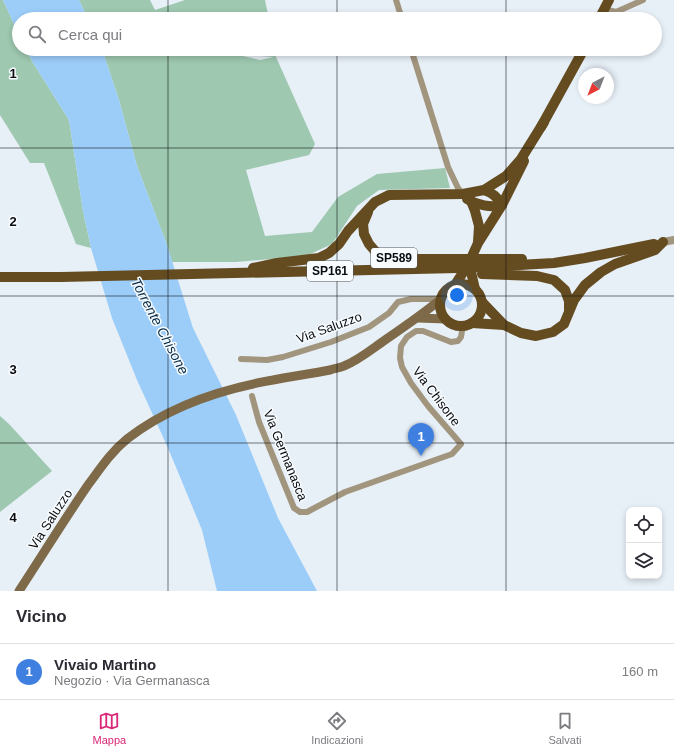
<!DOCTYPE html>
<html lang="it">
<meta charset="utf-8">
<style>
body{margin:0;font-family:Arial,sans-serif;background:#f2f2f3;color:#2b2b33}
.controls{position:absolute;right:12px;bottom:12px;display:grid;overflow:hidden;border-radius:8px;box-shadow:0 2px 6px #0003}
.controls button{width:36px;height:36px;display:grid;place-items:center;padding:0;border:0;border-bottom:1px solid #e1e1e2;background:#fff;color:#2b2b33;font:20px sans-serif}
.compass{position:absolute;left:578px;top:68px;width:36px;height:36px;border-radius:50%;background:#fff;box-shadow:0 2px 6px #0003;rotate:222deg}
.you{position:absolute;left:457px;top:295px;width:14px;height:14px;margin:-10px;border:3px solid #fff;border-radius:50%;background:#1a73e8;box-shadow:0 0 0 6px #1a73e833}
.badge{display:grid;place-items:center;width:26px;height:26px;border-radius:50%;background:#db2777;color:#fff;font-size:13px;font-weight:700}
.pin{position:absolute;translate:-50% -33px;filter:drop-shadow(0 1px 2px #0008)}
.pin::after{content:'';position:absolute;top:21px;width:14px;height:12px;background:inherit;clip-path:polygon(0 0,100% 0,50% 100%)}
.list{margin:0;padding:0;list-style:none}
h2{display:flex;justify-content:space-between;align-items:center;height:52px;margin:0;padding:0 16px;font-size:17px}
h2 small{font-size:13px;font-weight:400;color:#7c7c81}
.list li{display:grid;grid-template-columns:26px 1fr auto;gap:12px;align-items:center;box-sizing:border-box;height:56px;padding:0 16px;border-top:1px solid #e1e1e2}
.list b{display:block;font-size:15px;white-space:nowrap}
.list p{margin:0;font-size:13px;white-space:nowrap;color:#7c7c81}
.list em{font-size:13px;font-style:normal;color:#7c7c81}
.icon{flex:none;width:22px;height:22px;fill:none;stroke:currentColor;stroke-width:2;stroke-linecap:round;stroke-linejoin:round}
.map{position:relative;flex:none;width:674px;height:591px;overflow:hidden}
.search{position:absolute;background:#fff;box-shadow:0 2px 6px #0003;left:12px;right:12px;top:12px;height:44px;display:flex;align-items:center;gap:10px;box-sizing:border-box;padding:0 14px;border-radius:22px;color:#7c7c81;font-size:15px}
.sheet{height:108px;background:#fff}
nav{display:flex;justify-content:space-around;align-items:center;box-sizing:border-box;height:56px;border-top:1px solid #e1e1e2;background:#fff;font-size:11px;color:#7c7c81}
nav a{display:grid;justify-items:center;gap:2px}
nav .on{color:#db2777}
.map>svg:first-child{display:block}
.green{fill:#9ec8b0;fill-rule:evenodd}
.water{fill:#9ccdf9}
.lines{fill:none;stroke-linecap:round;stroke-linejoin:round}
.minor{stroke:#a2957e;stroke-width:6}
.tertiary{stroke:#a2957e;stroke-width:8}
.secondary{stroke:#7e6a48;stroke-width:9}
.primary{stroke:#644c20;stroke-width:10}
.primary-bridge{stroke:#644c20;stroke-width:10}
.grid{fill:none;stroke:#0a0c0f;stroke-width:1;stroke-opacity:0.55}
.labels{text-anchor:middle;stroke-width:3;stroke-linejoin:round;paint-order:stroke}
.shield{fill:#f8fcff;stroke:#515457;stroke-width:1}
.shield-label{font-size:12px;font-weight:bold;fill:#0a0c0f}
.street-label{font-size:13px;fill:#0a0c0f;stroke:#f8fcff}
.water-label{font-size:14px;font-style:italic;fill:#082d4a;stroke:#f8fcff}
.grid-label{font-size:13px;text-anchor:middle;font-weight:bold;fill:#0a0c0f;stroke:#f8fcff;stroke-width:3;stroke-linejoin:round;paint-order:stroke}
</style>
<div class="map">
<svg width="674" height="591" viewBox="0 0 674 591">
<rect width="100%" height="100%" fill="#e7eff7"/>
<g class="green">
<path d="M0,0H3L19,35V49H26L32,61L69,120L83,211L91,248L76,244L44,163H30L0,115Z"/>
<path d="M79,0H150L155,10L185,0H265L269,19H88Z"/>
<path d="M102,49H274L276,57L315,144L309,155L246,170L265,236L312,232L338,197L377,174L445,168L450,188L379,190L357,206L332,244L306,256L236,262H172L167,245L137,166L119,100ZM234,54H235L274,57L260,60Z"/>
<path d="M0,416L9,424L52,471L0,512Z"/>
</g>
<g class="water">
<path d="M3,0H79L88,19H19V35Z"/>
<path d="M26,49H102L119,100L137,166L167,245L193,328L236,415L278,518L317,591H217L202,530L168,448L137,380L112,318L91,248L83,211L69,120L32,61Z"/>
</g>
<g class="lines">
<g class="minor">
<path d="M396,0L402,19"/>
<path d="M604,9L616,12L643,0"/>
<path d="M411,49L448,167L458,188L463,194"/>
<path d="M241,359L267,360L283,357L331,342L369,327L389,313L398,302L411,299H441"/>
<path d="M252,396L259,422L294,508L300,512H307L345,492L452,454L461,444L428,406L411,383L402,367L400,358L401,346L407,337L416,331H423L451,342L458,341L461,337L463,325"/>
</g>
<path class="tertiary" d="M663,242L674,240"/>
<g class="secondary">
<path d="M418,318L446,319"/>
<path d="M19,591C42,556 64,520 88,485C100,469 111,452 127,439C169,406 222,389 273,380C292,376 311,374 330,370C335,368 340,368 344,366C359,360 372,349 385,340C404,327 423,314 441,299"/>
</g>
<g class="primary">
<path d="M599,19L609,0"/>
<path d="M541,127L584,49"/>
<path d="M484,190C493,193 497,197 502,205"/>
<path d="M467,199C477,205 491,208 502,205"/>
<path d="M471,201L475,211L479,226L478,242"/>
<path d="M368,212L363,224L364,234L369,244L375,251L385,257L402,259H462"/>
<path d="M487,259H522"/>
<path d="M469,263L475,289"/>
<path d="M484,267L554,263L585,258L654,244"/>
<path d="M253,268L277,263L319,258L329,253L339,244L348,231L375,202L389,195L463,194L484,190L506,176L521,159L544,122"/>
<path d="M482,274L537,276L554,280L565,290L569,301V310"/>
<path d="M0,277H61L458,268"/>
<circle cx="461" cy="305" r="21"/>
<path d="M455,285L469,263L478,243L502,205L524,161"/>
<path d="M482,302L504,325L521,333L536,336L553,332L564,324L574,300L585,285L601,272L615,264L655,250L663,242"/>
<path d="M472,323L504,325"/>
</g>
<g class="primary-bridge">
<path d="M462,259H487"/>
<path d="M458,268L484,267"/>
</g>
</g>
<path class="grid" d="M168,0V19M337,0V19M506,0V19M168,49V591M337,49V591M506,49V591M0,148H674M0,296H674M0,443H674"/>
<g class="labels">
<g class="shield">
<rect x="371" y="248" width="46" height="20" rx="3"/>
<rect x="307" y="261" width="46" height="20" rx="3"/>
</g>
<g class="shield-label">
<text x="394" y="262">SP589</text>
<text x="330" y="275">SP161</text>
</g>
<g class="street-label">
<text transform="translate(329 327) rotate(-20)" y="5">Via Saluzzo</text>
<text transform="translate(437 396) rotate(53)" y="5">Via Chisone</text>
<text transform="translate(286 455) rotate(68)" y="5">Via Germanasca</text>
<text transform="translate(50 519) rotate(-57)" y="5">Via Saluzzo</text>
</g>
<g class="water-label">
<text transform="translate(160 326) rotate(62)" y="5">Torrente Chisone</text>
</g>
</g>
<g class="grid-label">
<text x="13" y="78">1</text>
<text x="13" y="226">2</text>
<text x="13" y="374">3</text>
<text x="13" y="522">4</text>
</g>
</svg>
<div class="controls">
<button><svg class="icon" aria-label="locate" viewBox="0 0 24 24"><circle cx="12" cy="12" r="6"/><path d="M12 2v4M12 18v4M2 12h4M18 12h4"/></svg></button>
<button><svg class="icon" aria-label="layers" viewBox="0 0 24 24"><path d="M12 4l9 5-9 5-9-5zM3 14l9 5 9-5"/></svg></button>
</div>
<svg class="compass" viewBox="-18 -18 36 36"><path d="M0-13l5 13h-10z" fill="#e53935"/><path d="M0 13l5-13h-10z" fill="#7c7c81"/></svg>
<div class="you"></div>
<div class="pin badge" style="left:421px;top:456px;background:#3f7fe0">1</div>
<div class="search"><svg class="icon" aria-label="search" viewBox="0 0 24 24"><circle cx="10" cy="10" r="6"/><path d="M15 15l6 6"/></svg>Cerca qui</div>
</div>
<section class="sheet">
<h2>Vicino<small></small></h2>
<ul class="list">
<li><span class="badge" style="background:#3f7fe0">1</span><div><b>Vivaio Martino</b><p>Negozio · Via Germanasca</p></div><em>160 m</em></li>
</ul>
</section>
<nav>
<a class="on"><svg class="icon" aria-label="map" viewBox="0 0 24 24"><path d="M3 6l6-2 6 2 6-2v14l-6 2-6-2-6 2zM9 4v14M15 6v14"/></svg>Mappa</a>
<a><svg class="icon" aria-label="directions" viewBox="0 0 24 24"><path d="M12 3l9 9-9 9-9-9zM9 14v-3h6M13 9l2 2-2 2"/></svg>Indicazioni</a>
<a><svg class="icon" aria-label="saved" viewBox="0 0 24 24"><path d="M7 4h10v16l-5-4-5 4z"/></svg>Salvati</a>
</nav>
